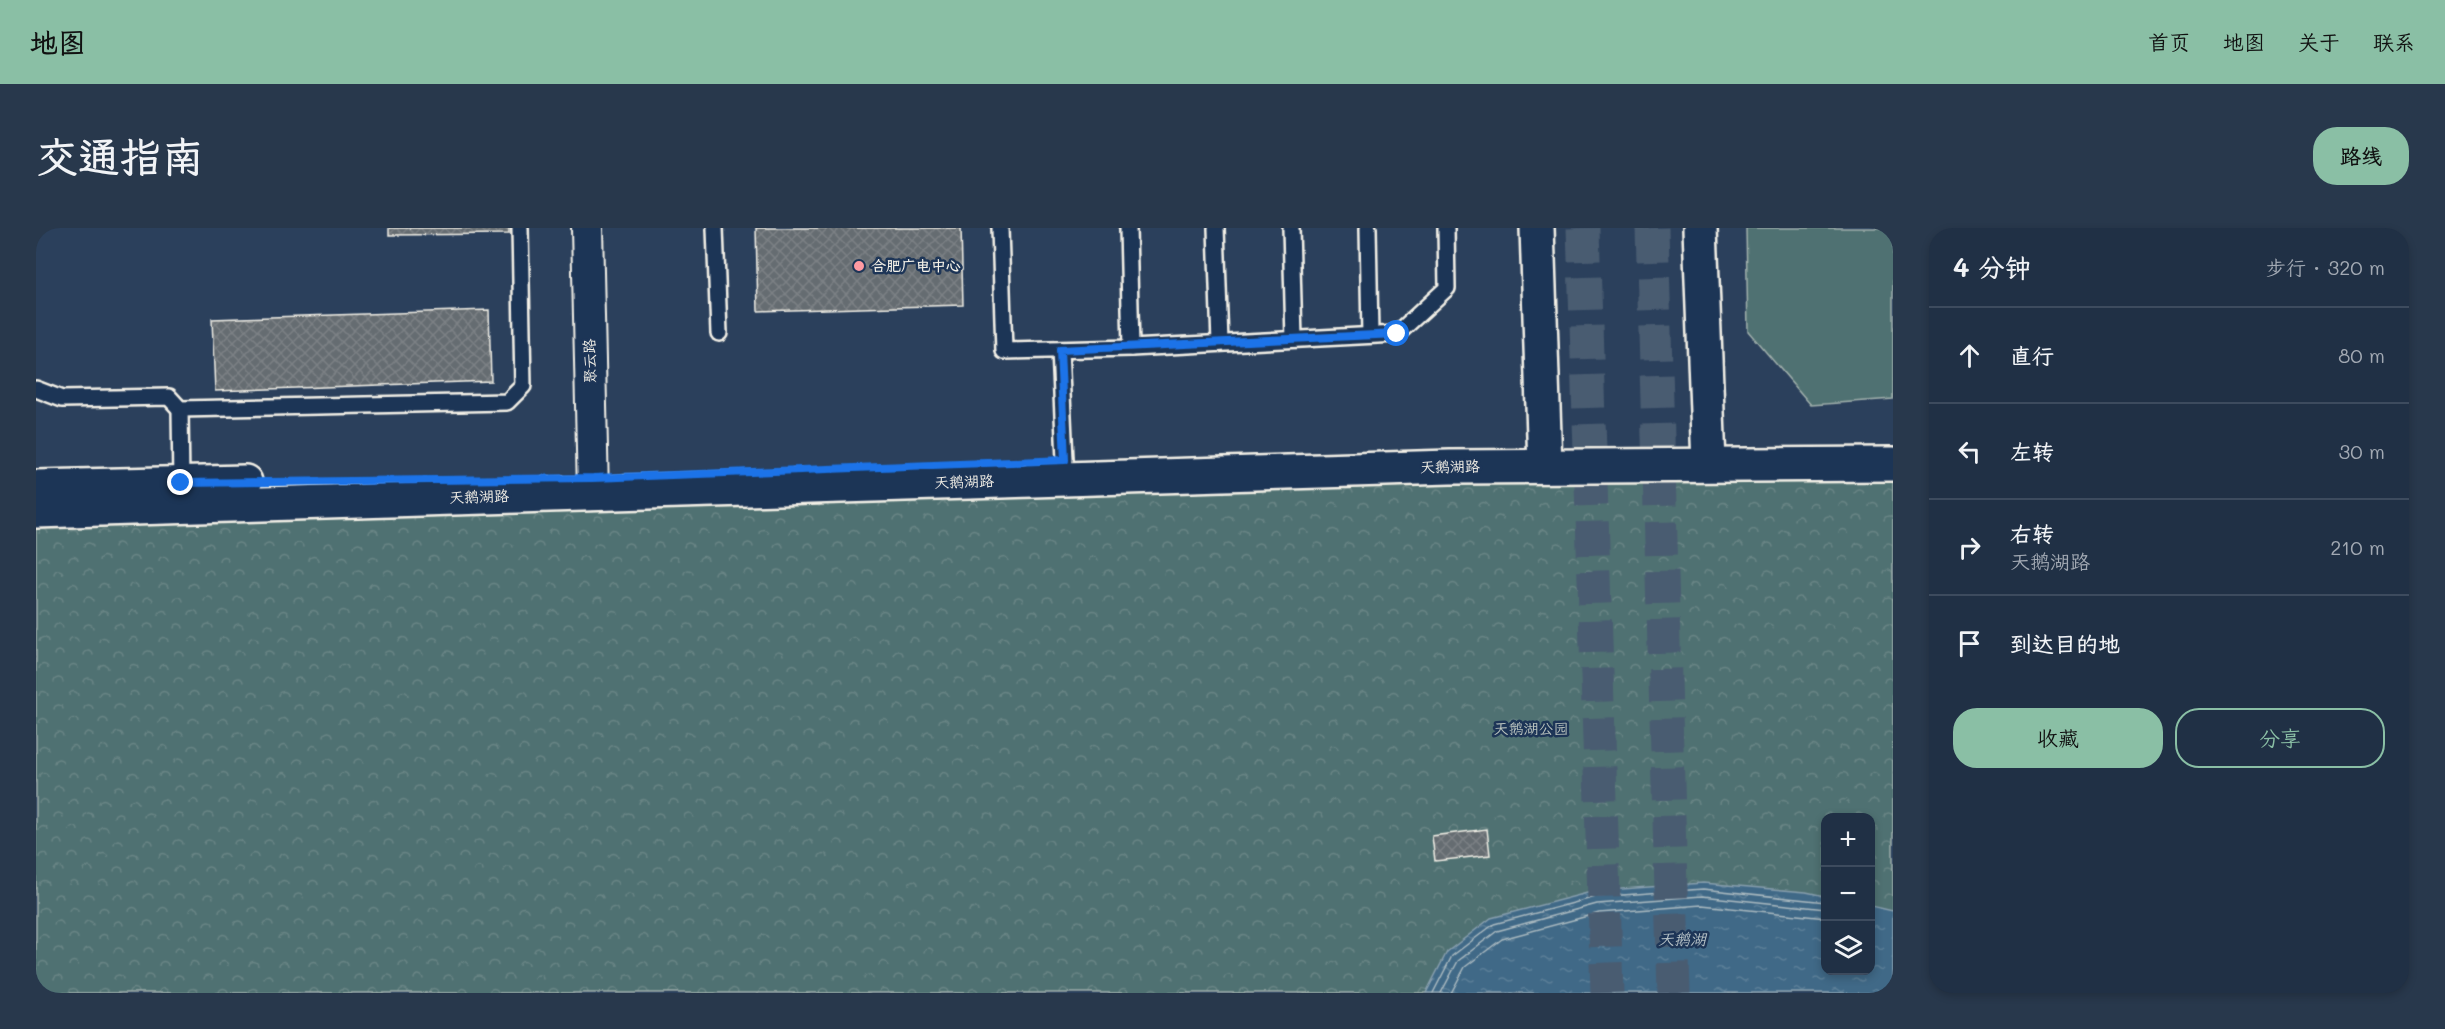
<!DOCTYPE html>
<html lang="zh">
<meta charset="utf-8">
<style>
body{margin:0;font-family:Mali,"LXGW WenKai TC",sans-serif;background:#28384c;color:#f1f3f6}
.controls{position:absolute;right:18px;bottom:18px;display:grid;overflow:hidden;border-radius:12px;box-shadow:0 3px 9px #0003}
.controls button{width:54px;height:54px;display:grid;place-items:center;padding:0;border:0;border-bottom:2px solid #3d4b5e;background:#203045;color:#f1f3f6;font:30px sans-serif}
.stop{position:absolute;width:18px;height:18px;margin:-14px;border:4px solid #1a73e8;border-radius:50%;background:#fff}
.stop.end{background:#1a73e8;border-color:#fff;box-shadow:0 2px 6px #0008}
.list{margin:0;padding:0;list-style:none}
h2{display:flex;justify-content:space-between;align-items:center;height:78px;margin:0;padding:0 24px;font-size:26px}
h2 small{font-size:20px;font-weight:400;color:#a2a9b3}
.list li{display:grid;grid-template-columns:39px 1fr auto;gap:18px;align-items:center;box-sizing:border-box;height:96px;padding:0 24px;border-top:2px solid #3d4b5e}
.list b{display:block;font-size:22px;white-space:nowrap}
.list p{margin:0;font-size:20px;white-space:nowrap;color:#a2a9b3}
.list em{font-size:20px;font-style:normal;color:#a2a9b3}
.actions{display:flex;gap:12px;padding:18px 24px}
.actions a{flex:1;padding:14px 0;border:2px solid #8abfa5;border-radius:24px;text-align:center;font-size:21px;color:#8abfa5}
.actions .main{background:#8abfa5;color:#111}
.icon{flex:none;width:33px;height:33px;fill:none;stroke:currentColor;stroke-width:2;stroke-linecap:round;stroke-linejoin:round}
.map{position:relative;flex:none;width:1857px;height:765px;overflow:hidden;border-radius:24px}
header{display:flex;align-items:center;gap:36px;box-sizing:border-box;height:84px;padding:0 30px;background:#8abfa5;color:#111}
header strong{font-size:28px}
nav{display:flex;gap:33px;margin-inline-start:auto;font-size:21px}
.intro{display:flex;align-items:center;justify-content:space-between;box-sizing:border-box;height:144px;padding:0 36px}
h1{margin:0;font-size:42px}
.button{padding:15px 27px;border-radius:24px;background:#8abfa5;color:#111;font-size:21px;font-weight:700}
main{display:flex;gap:36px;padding:0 36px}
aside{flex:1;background:#203045;border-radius:24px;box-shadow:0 3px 9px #0003}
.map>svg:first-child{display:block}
.grass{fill:#507172;stroke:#a2b1ad;stroke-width:1.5}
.park{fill:url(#park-crowns);stroke:#a2b1ad;stroke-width:1.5;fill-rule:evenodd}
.water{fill:url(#water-ripples);stroke:#889fae;stroke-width:1.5}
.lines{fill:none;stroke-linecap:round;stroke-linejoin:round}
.shore{stroke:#acbbc1;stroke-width:1.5}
.building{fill:url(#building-cross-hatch);stroke:#f4f1e8;stroke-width:1.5}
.primary-tunnel{stroke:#495b71;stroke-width:33;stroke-dasharray:33 16;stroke-linecap:butt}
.service-casing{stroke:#f4f1e8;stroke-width:20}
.minor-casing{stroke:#f4f1e8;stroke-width:34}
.tertiary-casing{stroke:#f4f1e8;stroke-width:38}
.primary-casing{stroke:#f4f1e8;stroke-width:38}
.service{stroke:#1d3557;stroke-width:15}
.minor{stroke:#1d3557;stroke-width:30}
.tertiary{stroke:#1d3557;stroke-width:33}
.primary{stroke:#1d3557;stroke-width:33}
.route{stroke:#1a73e8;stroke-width:8}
.poi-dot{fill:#ff9aa2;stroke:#1d3557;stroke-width:2}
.labels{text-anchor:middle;stroke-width:5;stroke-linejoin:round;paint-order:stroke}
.poi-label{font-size:15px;font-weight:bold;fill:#f4f1e8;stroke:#1d3557;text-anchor:start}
.street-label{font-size:15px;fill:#f4f1e8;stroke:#1d3557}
.park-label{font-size:15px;fill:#bbc4bf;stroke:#1d3557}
.water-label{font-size:16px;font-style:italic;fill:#b5c1c6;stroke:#1d3557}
</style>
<header>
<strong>地图</strong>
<nav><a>首页</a><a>地图</a><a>关于</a><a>联系</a></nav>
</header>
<div class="intro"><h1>交通指南</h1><a class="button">路线</a></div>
<main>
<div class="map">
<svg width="1857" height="765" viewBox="0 0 1857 765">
<defs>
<pattern id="park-crowns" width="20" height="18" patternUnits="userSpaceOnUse" patternTransform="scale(1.5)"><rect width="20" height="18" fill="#507172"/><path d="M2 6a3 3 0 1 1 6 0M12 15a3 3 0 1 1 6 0" fill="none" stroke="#6a8686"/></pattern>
<pattern id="water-ripples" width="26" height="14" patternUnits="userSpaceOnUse" patternTransform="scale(1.5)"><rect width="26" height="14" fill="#406987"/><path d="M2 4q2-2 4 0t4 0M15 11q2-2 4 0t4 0" fill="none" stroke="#5c7f98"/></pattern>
<pattern id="building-cross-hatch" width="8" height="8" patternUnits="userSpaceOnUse" patternTransform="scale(1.5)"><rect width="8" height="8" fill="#656c71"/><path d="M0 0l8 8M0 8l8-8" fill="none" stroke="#7c8185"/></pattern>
</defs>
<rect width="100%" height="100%" fill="#2b405c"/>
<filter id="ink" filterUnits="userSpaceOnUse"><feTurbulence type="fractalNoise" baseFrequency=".0167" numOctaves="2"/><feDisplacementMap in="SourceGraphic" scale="12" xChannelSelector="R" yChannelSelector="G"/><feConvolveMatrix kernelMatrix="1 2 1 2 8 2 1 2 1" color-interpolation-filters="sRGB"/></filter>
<g filter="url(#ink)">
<path class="grass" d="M1710,0H1857V171L1775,177L1712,103Z"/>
<path class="park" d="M1857,236V765H0V283ZM1790,590H1834V742H1790Z"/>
<path class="water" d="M1667,655L1770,664L1789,668L1790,742H1834L1835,678L1857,683V765H1390L1411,724L1455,690L1559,663Z"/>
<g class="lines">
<g class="shore">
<path d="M1397,765L1416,728L1458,696L1560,669L1667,661L1790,674"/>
<path d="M1405,765L1422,733L1461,703L1561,676L1666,668L1790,681"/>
<path d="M1415,765L1429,739L1466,711L1563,685L1666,677L1790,690"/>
</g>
</g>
<g class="building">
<path d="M353,0H473V6L353,7Z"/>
<path d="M720,0H925L927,77L722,83Z"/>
<path d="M453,82L455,153L179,163L176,91Z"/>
<path d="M1451,601L1454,627L1399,633L1396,608Z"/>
</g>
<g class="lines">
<g class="primary-tunnel">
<path d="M1547,0L1571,765"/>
<path d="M1616,0L1638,765"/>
</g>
<defs>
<g id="service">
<path d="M679,0L683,105"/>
<path d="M964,0L968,123L1095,120L1092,0"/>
<path d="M1180,0L1184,115"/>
<path d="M1255,0L1258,111"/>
<path d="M1332,0L1334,107"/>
<path d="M1095,120L1361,106L1411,60L1410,0"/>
<path d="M1024,122L1029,232"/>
<path d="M0,161L26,171L133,169L144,181L471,174L487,158L484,0"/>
<path d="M144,181L145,255"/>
</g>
<path id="minor" d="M551,0L557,265"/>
<g id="tertiary">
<path d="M0,259L209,254"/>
<path d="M0,283L1414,239L1857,236"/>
</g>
<g id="primary">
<path d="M1501,0L1509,238"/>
<path d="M1664,0L1673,236"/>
</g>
</defs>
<use href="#service" class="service-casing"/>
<use href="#minor" class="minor-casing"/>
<use href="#tertiary" class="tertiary-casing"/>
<use href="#primary" class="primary-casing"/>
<use href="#service" class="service"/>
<use href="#minor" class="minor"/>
<use href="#tertiary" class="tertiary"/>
<use href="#primary" class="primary"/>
</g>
</g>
<g class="lines" filter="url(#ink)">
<path class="route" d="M145,255L557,250L1029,232L1024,122L1361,106"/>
</g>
<circle class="poi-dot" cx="823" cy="38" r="6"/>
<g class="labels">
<g class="poi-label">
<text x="835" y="43">合肥广电中心</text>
</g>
<g class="street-label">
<text transform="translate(554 133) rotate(-91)" y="5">聚云路</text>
<text transform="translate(1414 239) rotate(-1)" y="5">天鹅湖路</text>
<text transform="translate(928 254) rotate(-2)" y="5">天鹅湖路</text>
<text transform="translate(443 269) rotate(-2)" y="5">天鹅湖路</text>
</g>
<g class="park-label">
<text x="1495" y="506">天鹅湖公园</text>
</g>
<g class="water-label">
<text x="1646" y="717">天鹅湖</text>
</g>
</g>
</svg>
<div class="controls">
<button>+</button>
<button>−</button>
<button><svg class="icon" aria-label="layers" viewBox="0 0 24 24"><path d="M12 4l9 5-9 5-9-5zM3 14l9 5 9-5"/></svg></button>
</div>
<div class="stop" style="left:1361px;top:106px"></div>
<div class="stop end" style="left:145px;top:255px"></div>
</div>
<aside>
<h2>4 分钟<small>步行 · 320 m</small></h2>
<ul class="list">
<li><svg class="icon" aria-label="ahead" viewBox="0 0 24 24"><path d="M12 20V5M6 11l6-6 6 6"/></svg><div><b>直行</b></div><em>80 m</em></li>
<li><svg class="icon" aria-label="left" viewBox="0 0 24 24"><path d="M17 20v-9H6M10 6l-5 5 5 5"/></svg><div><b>左转</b></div><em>30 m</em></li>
<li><svg class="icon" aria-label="right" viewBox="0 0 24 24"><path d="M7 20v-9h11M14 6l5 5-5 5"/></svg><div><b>右转</b><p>天鹅湖路</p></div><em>210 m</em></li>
<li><svg class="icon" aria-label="arrive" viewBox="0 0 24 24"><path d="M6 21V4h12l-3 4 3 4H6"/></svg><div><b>到达目的地</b></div></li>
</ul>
<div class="actions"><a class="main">收藏</a><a>分享</a></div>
</aside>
</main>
